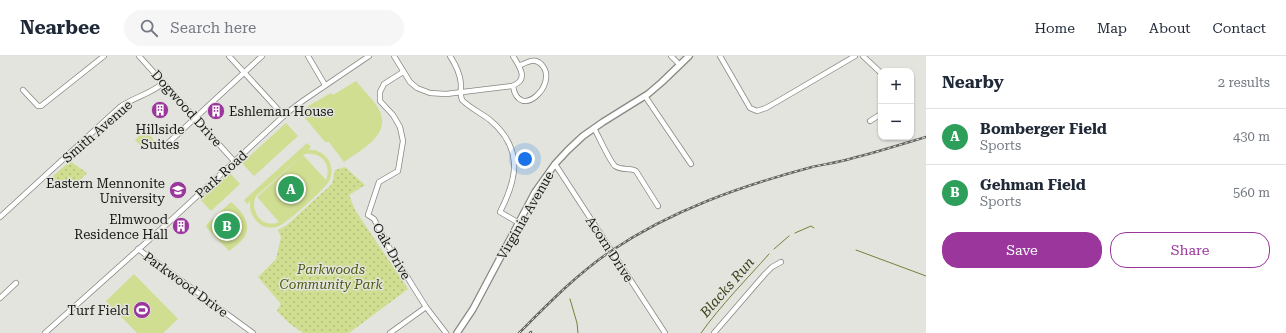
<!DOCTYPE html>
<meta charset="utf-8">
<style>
body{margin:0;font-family:"Roboto Serif",serif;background:#f6f6f7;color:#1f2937}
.controls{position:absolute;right:12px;top:12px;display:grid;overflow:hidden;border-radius:8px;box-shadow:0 1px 3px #0004}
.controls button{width:36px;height:36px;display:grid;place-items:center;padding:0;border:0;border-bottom:1px solid #e0e1e3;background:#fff;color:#1f2937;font:20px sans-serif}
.you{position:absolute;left:525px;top:103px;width:14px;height:14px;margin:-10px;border:3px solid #fff;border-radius:50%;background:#1a73e8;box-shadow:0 0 0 6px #1a73e833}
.badge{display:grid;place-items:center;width:26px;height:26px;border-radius:50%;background:#9b379c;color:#fff;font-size:13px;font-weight:700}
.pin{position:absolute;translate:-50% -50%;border:2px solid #fff;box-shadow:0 1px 4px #0006}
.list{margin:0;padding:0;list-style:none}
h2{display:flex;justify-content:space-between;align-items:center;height:52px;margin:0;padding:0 16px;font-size:17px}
h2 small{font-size:13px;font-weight:400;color:#747a83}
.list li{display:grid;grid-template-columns:26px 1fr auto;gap:12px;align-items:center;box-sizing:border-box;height:56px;padding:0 16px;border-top:1px solid #e0e1e3}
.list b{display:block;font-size:15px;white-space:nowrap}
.list p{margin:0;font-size:13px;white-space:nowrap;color:#747a83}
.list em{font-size:13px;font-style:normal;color:#747a83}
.actions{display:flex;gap:8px;padding:12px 16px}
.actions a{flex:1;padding:9px 0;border:1px solid #9b379c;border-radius:16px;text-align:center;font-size:14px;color:#9b379c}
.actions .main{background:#9b379c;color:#fff}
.icon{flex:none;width:22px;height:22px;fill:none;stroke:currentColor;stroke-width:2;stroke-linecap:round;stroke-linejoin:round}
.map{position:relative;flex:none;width:926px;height:277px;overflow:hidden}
header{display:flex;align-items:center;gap:24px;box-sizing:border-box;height:56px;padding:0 20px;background:#fff;border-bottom:1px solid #e0e1e3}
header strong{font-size:19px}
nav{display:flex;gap:22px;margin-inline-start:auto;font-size:14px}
.search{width:280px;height:36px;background:#f6f6f7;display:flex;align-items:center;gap:10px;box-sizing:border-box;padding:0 14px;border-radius:22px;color:#747a83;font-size:15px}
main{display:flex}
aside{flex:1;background:#fff}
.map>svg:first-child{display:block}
.grass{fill:url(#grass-dots)}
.pitch{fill:#cfde91;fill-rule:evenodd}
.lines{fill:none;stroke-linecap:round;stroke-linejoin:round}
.stream{stroke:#75813a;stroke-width:1}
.minor-casing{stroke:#878882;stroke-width:6}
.major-casing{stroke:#878882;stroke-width:8}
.minor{stroke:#fff;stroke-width:4.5}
.major{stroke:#fff;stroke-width:5.5}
.rail-casing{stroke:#656662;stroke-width:2.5}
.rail{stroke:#e2e4dd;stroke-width:1;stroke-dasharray:3;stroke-linecap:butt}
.labels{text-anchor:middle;stroke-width:3;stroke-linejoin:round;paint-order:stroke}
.street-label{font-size:13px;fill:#181816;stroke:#e2e4dd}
.poi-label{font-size:13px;fill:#181816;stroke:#e2e4dd;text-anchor:end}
.park-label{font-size:13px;font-style:italic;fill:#4f590f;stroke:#e2e4dd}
.water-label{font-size:14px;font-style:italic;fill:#393f16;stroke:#e2e4dd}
</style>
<header>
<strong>Nearbee</strong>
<div class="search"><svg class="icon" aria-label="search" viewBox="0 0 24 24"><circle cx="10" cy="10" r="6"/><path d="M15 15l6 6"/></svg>Search here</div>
<nav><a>Home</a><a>Map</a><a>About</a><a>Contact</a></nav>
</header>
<main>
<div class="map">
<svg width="926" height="277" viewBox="0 0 926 277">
<defs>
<pattern id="grass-dots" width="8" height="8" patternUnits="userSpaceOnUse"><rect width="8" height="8" fill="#cfde91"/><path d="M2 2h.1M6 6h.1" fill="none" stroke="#b1be7c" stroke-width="1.8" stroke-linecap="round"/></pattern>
</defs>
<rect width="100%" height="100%" fill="#e2e4dd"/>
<g class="grass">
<path d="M70,105L87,117L72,132L70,130L68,132L52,123V121Z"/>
<path d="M345,111L365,129L349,139L355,154L408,233L349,277H303L289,267L277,255L281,248L258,221L276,203L281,181L278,174L287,169L332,128L335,114Z"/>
</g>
<g class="pitch">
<path d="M356,25C363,34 372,42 378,52C394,77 361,94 344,106L329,86H325L305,62L308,50L331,37L333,39Z"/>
<path d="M286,67L298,80L254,120L242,107Z"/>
<path d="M145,74L154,84L144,93L135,84Z"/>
<path d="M307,87L311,91L308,94C315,93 322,96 327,102C332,108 333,117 329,125C326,132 287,167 279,170C263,177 248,161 250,145L247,148L244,144ZM306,98C322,96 332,109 326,124L303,99ZM303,99L257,141L279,166C263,173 249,156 256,140Z"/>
<path d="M229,116L240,128L211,155L200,143Z"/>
<path d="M231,146C242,155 253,168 244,182C240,187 234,191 229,195L206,171L207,168Z"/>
<path d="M134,218L178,263L163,277H137L106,245Z"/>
</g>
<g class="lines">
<g class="stream">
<path d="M795,177L811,170L814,172"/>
<path d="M774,193L789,180"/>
<path d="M856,194L926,220"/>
<path d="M570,243L577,267L578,277"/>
<path d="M701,277C721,249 746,224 769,198"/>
</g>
<defs>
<g id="minor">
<path d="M139,0L234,105"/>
<path d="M229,0L284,60"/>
<path d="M308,0L325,29"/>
<path d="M394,0L410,26L417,32L430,37L446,38L512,30C530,24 519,10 513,0"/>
<path d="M450,0C456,9 460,17 461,28C461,34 460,39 462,44C470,52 481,57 490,64C523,92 518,121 500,156L519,167"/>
<path d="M671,0L680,9"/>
<path d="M720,0L750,52L757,55L766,52L780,44L855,0"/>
<path d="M863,0L881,17"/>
<path d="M403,16L384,28L380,36V45L393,59L400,71L403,85L398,115L379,126L368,159L374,163L390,193L414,232L426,251L446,277"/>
<path d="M513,30C519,66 559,28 542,9C535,1 527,6 519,10"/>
<path d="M23,34L38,50H41L104,0"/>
<path d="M645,40L691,108"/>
<path d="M870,65L881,58"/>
<path d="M594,72C598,79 610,106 615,110C622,115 630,111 636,115L658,150"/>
<path d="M166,89L262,0"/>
<path d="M555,108L665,277"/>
<path d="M0,161L120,51C134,41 151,38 163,27"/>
<path d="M138,193L253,277"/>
<path d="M0,242L16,227"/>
<path d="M45,277L169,166L288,56L304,44L369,0"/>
<path d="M390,277L426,251"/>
<path d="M714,277L765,218L772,211L781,206"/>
</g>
<path id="major" d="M457,277L473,253L535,136L555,108L568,94L583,80L603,66L648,38L662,26L689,0"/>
</defs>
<use href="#minor" class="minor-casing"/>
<use href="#major" class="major-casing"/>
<use href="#minor" class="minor"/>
<use href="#major" class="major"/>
<defs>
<g id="rail">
<path d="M519,277C548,248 577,218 611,195C672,154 741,130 812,111C826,108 840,106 853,102C878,96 902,88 926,81"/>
<path d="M530,277L531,276"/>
</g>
</defs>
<use href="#rail" class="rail-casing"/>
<use href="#rail" class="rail"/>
</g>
<defs>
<symbol id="building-disc" viewBox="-11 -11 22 22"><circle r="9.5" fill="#9b379c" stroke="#e2e4dd"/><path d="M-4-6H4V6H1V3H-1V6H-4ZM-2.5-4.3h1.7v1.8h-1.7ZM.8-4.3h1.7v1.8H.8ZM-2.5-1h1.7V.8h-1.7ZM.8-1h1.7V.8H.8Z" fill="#fff"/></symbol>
<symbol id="university-disc" viewBox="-11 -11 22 22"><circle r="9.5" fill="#9b379c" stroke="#e2e4dd"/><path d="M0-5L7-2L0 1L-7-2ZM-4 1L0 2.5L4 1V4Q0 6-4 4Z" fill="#fff"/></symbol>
<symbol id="stadium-disc" viewBox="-11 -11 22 22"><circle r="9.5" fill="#9b379c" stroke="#e2e4dd"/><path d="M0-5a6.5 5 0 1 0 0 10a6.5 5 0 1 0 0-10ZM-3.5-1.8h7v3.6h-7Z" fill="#fff"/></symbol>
</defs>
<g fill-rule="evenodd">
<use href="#building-disc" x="150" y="44" width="20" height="20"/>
<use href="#building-disc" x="206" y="45" width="20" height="20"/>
<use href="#university-disc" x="168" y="124" width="20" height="20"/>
<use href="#building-disc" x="171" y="160" width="20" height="20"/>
<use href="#stadium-disc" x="132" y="244" width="20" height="20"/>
</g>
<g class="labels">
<g class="street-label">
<text transform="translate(187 52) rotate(48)" y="5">Dogwood Drive</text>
<text transform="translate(97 75) rotate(-41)" y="5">Smith Avenue</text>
<text transform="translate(221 118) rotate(-42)" y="5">Park Road</text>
<text transform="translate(525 159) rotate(-60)" y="5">Virginia Avenue</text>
<text transform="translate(610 193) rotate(57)" y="5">Acorn Drive</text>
<text transform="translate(392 195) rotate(60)" y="5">Oak Drive</text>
<text transform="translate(186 228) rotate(36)" y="5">Parkwood Drive</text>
</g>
<g class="poi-label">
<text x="229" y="60" text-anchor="start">Eshleman House</text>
<text x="160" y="78" text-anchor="middle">Hillside<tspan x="160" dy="15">Suites</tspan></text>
<text x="165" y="132">Eastern Mennonite<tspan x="165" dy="15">University</tspan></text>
<text x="168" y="168">Elmwood<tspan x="168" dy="15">Residence Hall</tspan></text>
<text x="129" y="259">Turf Field</text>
</g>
<g class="park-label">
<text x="331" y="218">Parkwoods<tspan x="331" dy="15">Community Park</tspan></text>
</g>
<g class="water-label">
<text transform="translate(727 231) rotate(-49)" y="5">Blacks Run</text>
</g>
</g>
</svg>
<div class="controls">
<button>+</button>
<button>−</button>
</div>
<div class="you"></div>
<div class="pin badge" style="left:291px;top:133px;background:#2e9e5b">A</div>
<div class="pin badge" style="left:227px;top:170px;background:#2e9e5b">B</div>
</div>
<aside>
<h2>Nearby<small>2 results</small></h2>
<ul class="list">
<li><span class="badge" style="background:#2e9e5b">A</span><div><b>Bomberger Field</b><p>Sports</p></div><em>430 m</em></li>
<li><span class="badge" style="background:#2e9e5b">B</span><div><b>Gehman Field</b><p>Sports</p></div><em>560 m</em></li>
</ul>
<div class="actions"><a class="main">Save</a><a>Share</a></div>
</aside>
</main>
